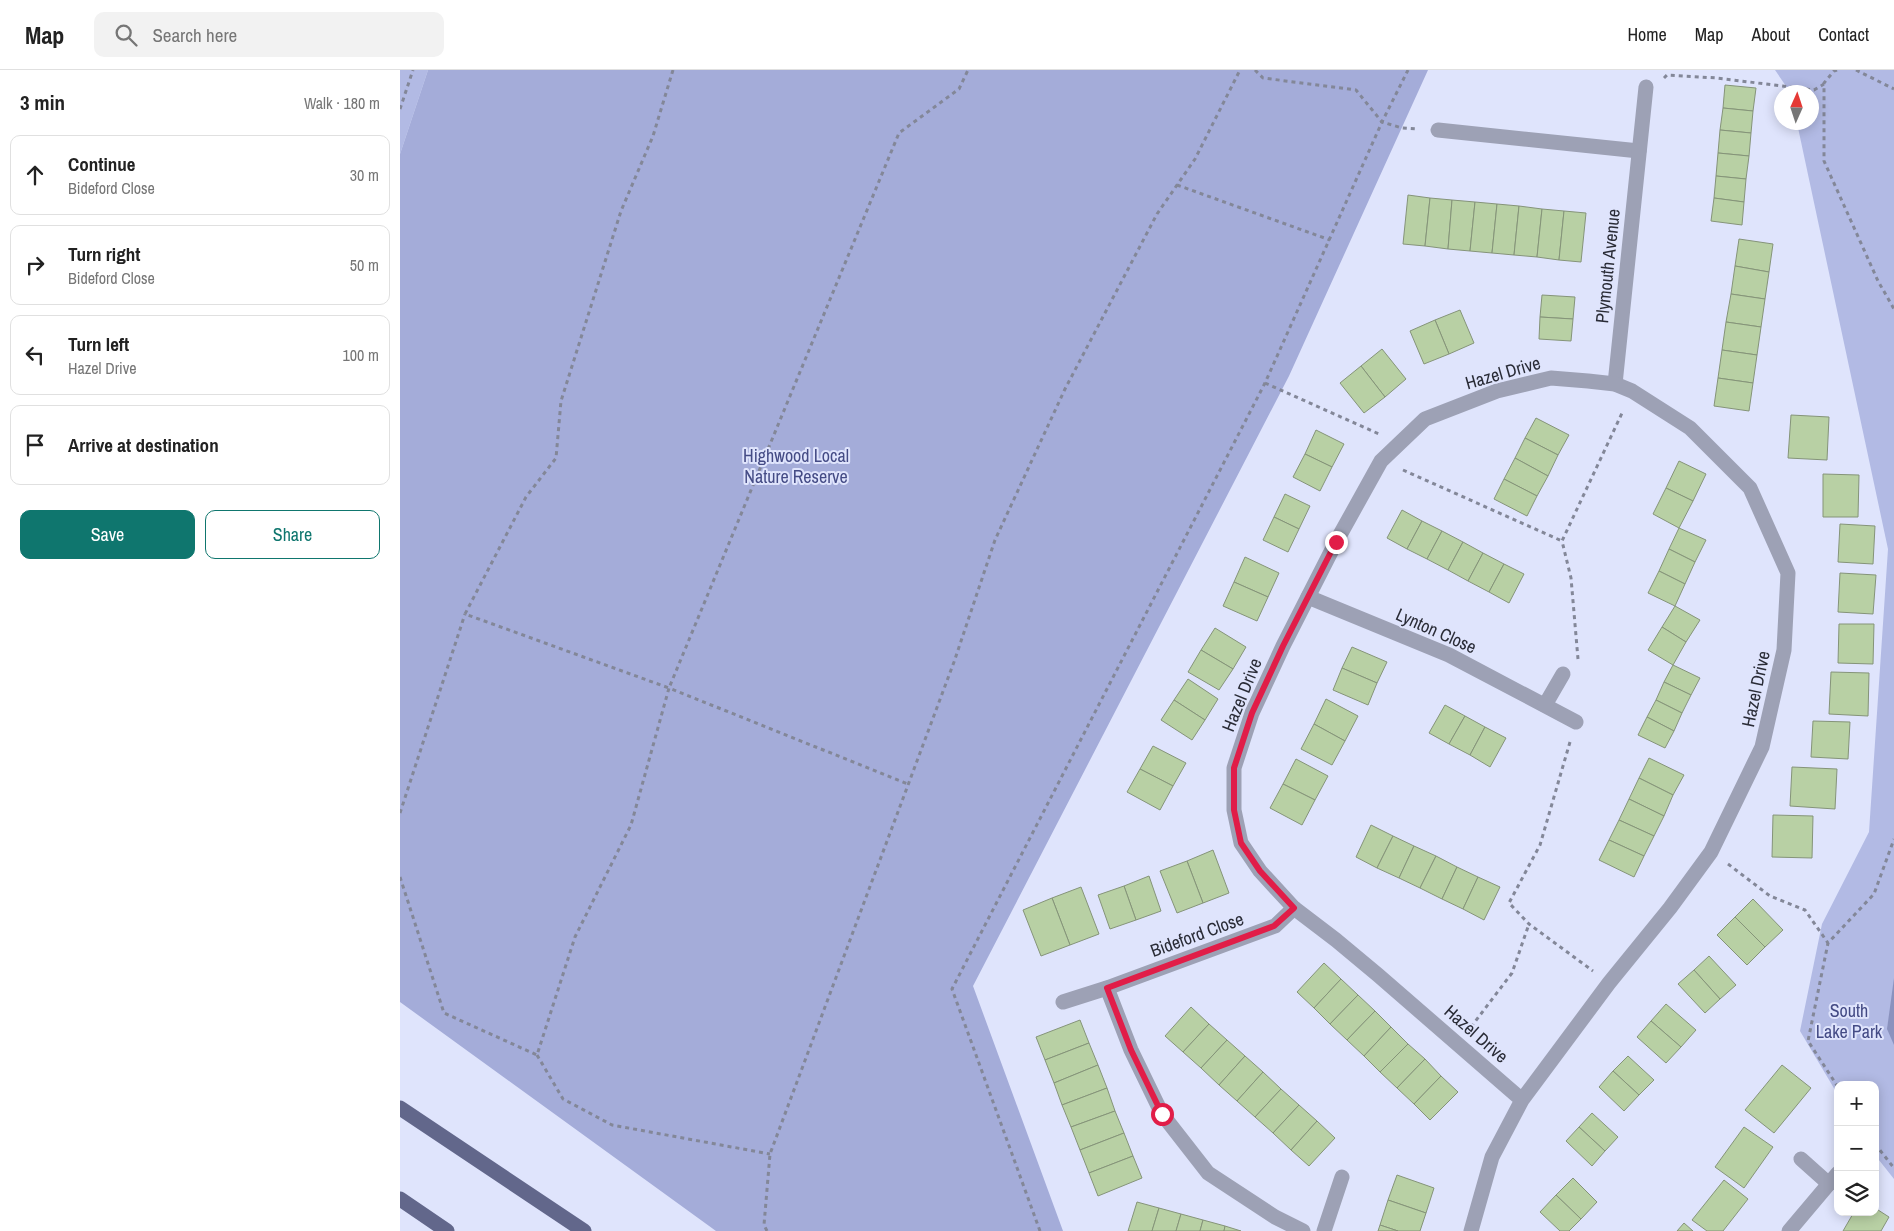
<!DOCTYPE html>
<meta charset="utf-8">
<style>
body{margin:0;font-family:"Archivo Narrow",sans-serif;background:#f2f2f2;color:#222}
.controls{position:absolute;right:15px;bottom:15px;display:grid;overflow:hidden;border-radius:10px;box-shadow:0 2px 12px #0003}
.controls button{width:45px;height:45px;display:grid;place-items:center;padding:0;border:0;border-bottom:1px solid #e0e0e0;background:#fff;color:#222;font:25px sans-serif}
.compass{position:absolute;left:1374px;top:15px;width:45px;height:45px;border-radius:50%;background:#fff;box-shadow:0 2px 12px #0003;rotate:3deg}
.stop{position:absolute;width:15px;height:15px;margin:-11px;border:4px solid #e11d48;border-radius:50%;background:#fff}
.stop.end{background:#e11d48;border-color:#fff;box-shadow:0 1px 5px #0008}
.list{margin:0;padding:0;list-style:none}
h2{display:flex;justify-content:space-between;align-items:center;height:65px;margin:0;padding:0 20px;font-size:21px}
h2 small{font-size:16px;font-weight:400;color:#767676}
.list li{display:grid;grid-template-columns:32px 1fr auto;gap:15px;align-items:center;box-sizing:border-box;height:80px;margin:0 10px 10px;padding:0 10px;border:1px solid #e0e0e0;border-radius:10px}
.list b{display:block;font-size:19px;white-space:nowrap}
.list p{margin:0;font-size:16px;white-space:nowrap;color:#767676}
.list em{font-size:16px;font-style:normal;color:#767676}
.actions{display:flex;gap:10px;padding:15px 20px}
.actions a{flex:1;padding:11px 0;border:1px solid #0f766e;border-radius:10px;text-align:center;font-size:18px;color:#0f766e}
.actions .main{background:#0f766e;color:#fff}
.icon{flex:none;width:28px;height:28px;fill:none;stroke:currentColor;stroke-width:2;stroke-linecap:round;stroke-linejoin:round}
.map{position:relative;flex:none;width:1494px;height:1161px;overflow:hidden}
header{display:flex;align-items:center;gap:30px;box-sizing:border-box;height:70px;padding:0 25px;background:#fff;border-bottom:1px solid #e0e0e0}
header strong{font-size:24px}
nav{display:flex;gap:28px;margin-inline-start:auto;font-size:18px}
.search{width:350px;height:45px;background:#f2f2f2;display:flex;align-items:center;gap:12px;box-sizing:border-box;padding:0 18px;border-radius:10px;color:#767676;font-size:19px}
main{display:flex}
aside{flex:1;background:#fff}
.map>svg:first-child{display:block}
.green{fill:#b2bae4}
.forest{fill:#a4acd9}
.water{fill:#8a92be}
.building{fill:#b8d0a4;stroke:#859479}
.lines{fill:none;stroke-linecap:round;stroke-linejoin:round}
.path{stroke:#838798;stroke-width:3;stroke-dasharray:4 4;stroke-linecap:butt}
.street{stroke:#9da1b5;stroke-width:15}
.primary{stroke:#62678b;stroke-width:15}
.route{stroke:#e11d48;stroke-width:6}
.labels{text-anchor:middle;stroke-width:4;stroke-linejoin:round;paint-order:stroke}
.street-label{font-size:18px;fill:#2a2c37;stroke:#dfe4fc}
.park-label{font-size:18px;fill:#444b85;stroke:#dfe4fc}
</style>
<header>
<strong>Map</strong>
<div class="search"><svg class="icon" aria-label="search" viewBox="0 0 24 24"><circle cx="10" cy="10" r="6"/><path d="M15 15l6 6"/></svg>Search here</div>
<nav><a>Home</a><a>Map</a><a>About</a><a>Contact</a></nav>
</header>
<main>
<aside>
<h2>3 min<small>Walk · 180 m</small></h2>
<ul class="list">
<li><svg class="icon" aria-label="ahead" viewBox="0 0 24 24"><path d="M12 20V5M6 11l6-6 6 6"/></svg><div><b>Continue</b><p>Bideford Close</p></div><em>30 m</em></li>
<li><svg class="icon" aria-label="right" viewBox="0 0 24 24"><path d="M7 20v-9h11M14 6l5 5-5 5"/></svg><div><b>Turn right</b><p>Bideford Close</p></div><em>50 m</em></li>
<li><svg class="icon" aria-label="left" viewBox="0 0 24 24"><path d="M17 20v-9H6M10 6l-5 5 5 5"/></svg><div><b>Turn left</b><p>Hazel Drive</p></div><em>100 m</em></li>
<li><svg class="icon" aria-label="arrive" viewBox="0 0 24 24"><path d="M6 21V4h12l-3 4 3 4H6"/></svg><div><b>Arrive at destination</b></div></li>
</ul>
<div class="actions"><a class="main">Save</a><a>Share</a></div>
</aside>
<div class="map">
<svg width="1494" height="1161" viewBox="0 0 1494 1161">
<rect width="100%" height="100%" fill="#dfe4fc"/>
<g class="green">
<path d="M0,0H28L0,84Z"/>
<path d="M1375,0H1494V1109L1475,1085V1015H1438V1025L1400,961L1422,854L1469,762L1488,479L1397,53L1412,52V22H1390Z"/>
</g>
<path class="forest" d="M28,0H1028L889,306L573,916L663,1161H316L0,932V84Z"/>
<path class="water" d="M1494,908V975L1487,959Z"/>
<g class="building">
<path d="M1325,15L1356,18L1353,41L1323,38Z"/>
<path d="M1323,38L1353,41L1351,63L1320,60Z"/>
<path d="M1320,60L1351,63L1349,86L1318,83Z"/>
<path d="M1318,83L1349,86L1346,109L1316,106Z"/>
<path d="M1316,106L1346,109L1344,132L1314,128Z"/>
<path d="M1008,125L1030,128L1025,176L1003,174Z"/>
<path d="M1030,128L1052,130L1048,179L1025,176Z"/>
<path d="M1314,128L1344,132L1342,155L1311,151Z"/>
<path d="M1052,130L1075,132L1070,181L1048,179Z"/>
<path d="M1075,132L1097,134L1092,183L1070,181Z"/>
<path d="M1097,134L1119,136L1114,185L1092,183Z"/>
<path d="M1119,136L1142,139L1137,187L1114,185Z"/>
<path d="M1142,139L1164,141L1159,190L1137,187Z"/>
<path d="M1164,141L1186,143L1181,192L1159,190Z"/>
<path d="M1339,169L1373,174L1369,202L1335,196Z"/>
<path d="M1335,196L1369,202L1365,229L1331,224Z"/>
<path d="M1331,224L1365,229L1361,257L1326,252Z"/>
<path d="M1142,225L1175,227L1173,249L1140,247Z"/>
<path d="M1060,240L1074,273L1049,284L1035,250Z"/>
<path d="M1140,247L1173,249L1171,271L1139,269Z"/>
<path d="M1035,250L1049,284L1024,294L1010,261Z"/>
<path d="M1326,252L1361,257L1357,285L1322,280Z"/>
<path d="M982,279L1006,309L985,327L961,296Z"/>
<path d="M1322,280L1357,285L1353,313L1318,308Z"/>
<path d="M961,296L985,327L964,343L940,313Z"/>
<path d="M1318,308L1353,313L1349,341L1314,336Z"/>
<path d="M1391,345L1429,347L1427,390L1388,388Z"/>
<path d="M1136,348L1169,365L1158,385L1125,368Z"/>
<path d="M916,360L944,374L932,397L905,384Z"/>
<path d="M1125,368L1158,385L1148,406L1115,388Z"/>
<path d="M905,384L932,397L920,421L893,407Z"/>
<path d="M1115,388L1148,406L1137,426L1104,409Z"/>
<path d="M1279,391L1306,404L1293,431L1266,418Z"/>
<path d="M1423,404L1459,405L1458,447H1423Z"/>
<path d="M1104,409L1137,426L1127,446L1094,429Z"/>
<path d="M1266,418L1293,431L1279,458L1253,444Z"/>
<path d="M885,424L910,436L899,459L874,447Z"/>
<path d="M1002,440L1022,451L1007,479L987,468Z"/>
<path d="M874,447L899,459L888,482L863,470Z"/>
<path d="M1022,451L1042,461L1027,489L1007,479Z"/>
<path d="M1440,454L1475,456L1473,494L1438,492Z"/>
<path d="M1279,458L1306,470L1295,492L1269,479Z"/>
<path d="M1042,461L1063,472L1048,500L1027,489Z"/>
<path d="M1063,472L1083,483L1068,511L1048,500Z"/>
<path d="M1269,479L1295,492L1285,514L1259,501Z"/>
<path d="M1083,483L1104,494L1089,522L1068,511Z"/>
<path d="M845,487L879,503L868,527L834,512Z"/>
<path d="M1104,494L1124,504L1109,533L1089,522Z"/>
<path d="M1259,501L1285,514L1275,536L1248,523Z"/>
<path d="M1440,503L1476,505L1473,544L1438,542Z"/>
<path d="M834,512L868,527L857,551L823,536Z"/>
<path d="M1275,536L1300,550L1286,572L1262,557Z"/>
<path d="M1439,554H1474L1473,594L1438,593Z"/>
<path d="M1262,557L1286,572L1273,595L1248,580Z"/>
<path d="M815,558L846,577L833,599L801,580Z"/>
<path d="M952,577L987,592L977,613L942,598Z"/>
<path d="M801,580L833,599L819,620L788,602Z"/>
<path d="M1273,595L1300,608L1291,625L1264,612Z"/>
<path d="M942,598L977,613L968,635L933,620Z"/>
<path d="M1431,602L1469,603L1468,646L1429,644Z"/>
<path d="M788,609L818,629L805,650L774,630Z"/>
<path d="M1264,612L1291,625L1282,643L1256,630Z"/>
<path d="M926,629L958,646L945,671L914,654Z"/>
<path d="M774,630L805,650L792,670L761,650Z"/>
<path d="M1256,630L1282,643L1274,661L1247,647Z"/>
<path d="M1045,635L1065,646L1049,674L1029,663Z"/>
<path d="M1065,646L1085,657L1070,685L1049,674Z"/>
<path d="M1247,647L1274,661L1265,678L1238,665Z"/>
<path d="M1413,651L1450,652L1448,689L1411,687Z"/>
<path d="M914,654L945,671L932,695L901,679Z"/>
<path d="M1085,657L1106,668L1090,697L1070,685Z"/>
<path d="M753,676L786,693L773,716L740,699Z"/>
<path d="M1249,688L1284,705L1273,725L1239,708Z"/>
<path d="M896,689L928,706L915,730L883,714Z"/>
<path d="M1392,697L1437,699L1435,739L1390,736Z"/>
<path d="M740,699L773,716L760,740L727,722Z"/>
<path d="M1239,708L1273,725L1264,746L1229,729Z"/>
<path d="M883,714L915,730L902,755L870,738Z"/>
<path d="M1229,729L1264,746L1254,766L1219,750Z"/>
<path d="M1373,745L1413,746L1412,788L1372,787Z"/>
<path d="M1219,750L1254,766L1244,786L1209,770Z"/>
<path d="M971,755L993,766L977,798L956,787Z"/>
<path d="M993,766L1014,776L999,808L977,798Z"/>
<path d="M1209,770L1244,786L1234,807L1199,790Z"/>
<path d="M1014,776L1036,786L1020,818L999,808Z"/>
<path d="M813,780L829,823L803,833L787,791Z"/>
<path d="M1036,786L1057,797L1042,829L1020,818Z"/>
<path d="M787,791L803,833L777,843L760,801Z"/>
<path d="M1057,797L1078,807L1063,839L1042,829Z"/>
<path d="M749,806L761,841L736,850L724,816Z"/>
<path d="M1078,807L1100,817L1084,850L1063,839Z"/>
<path d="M724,816L736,850L710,859L698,825Z"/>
<path d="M681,817L699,864L670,875L652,828Z"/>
<path d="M652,828L670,875L641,886L623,840Z"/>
<path d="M1353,829L1383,860L1365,877L1335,847Z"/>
<path d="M1335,847L1365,877L1347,895L1317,865Z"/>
<path d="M1309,886L1336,915L1320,929L1294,900Z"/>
<path d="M924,893L941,909L914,938L897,922Z"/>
<path d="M1294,900L1320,929L1305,943L1278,914Z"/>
<path d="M941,909L958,925L930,954L914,938Z"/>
<path d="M958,925L975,941L947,970L930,954Z"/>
<path d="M1266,934L1296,960L1281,977L1251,951Z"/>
<path d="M791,937L809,954L783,982L765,966Z"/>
<path d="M975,941L991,957L964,986L947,970Z"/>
<path d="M680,950L689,973L645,990L636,967Z"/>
<path d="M1251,951L1281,977L1266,993L1237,967Z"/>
<path d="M809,954L827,970L801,998L783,982Z"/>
<path d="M991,957L1008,974L980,1002L964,986Z"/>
<path d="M827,970L845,986L819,1015L801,998Z"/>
<path d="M689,973L698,995L654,1013L645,990Z"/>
<path d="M1008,974L1025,989L997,1018L980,1002Z"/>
<path d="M845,986L863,1002L837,1031L819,1015Z"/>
<path d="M1228,986L1254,1010L1239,1025L1213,1001Z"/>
<path d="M1025,989L1041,1006L1014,1034L997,1018Z"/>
<path d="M698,995L707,1018L662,1035L654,1013Z"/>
<path d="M1382,995L1411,1018L1374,1063L1345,1040Z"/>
<path d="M1213,1001L1239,1025L1224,1041L1199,1017Z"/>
<path d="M863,1002L881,1019L855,1047L837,1031Z"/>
<path d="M1041,1006L1058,1022L1030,1050L1014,1034Z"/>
<path d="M707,1018L715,1041L671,1057L662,1035Z"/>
<path d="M881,1019L899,1035L873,1063L855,1047Z"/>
<path d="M899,1035L917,1051L891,1080L873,1063Z"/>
<path d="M715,1041L724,1063L680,1080L671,1057Z"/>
<path d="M1192,1043L1218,1067L1205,1081L1179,1057Z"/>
<path d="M917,1051L935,1068L909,1096L891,1080Z"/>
<path d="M1179,1057L1205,1081L1192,1096L1166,1071Z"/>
<path d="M1344,1057L1373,1077L1344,1118L1315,1097Z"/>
<path d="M724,1063L733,1086L689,1103L680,1080Z"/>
<path d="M733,1086L742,1108L698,1126L689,1103Z"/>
<path d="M997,1105L1034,1118L1026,1143L988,1130Z"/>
<path d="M1173,1108L1197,1132L1181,1149L1156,1125Z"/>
<path d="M1324,1110L1348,1129L1323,1161H1307L1292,1150Z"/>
<path d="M1156,1125L1181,1149L1169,1161H1160L1140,1142Z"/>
<path d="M988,1130L1026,1143L1020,1161H998L980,1155Z"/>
<path d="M737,1132L759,1138L752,1161H728Z"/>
<path d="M759,1138L781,1144L776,1161H752Z"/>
<path d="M1475,1138L1489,1147L1481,1161H1443L1454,1142H1475Z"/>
<path d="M781,1144L803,1150L800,1161H776Z"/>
<path d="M803,1150L825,1156L824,1161H800Z"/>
<path d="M1284,1153L1293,1161H1277Z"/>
<path d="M980,1155L998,1161H978Z"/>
<path d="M825,1156L841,1161H824Z"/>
</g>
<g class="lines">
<g class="path">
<path d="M273,0L253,66L221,141L161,331L156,388L126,427L65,544L269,618L499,63L559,19L568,0"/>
<path d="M855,0L863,8L956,20L982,52L1002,58L1017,59"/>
<path d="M1437,0L1434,1L1424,13V91L1478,211L1494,239"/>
<path d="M1456,0L1494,19"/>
<path d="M1264,8L1267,5L1317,8L1414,20L1424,14"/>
<path d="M0,39L13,0"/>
<path d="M777,115L930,170"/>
<path d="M865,313L979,364"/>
<path d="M1003,400L1162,471"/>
<path d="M1178,589L1171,508L1162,471L1223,341"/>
<path d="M1170,672L1140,775L1109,833L1129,854L1193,901"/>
<path d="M0,743L65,544"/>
<path d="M1328,794L1370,826L1405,840L1428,873"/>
<path d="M0,807L44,943L137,985L175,867L231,755L269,618L508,714"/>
<path d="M1071,957L1112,903L1129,854"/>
<path d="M137,985L163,1029L212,1055L370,1084"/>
<path d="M1438,1017L1408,971L1428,873L1474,824L1494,769"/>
<path d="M1475,1074L1494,1098"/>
<path d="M367,1161L364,1155L370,1084L554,592L595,470L665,319L757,144L795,89L840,0"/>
<path d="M640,1161L552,919L865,313L982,52L1008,0"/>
</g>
<g class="street">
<path d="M1038,60L1239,81"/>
<path d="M1215,314L1246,17"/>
<path d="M908,527L1049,585L1176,652"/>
<path d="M1145,635L1163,604"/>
<path d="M707,918L731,980L762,1044L808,1103L875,1147L903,1161"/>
<path d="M663,932L707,918L875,856L894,838"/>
<path d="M1401,1089L1429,1114"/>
<path d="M924,1161L942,1107"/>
<path d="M1071,1161L1092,1087L1122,1030L1209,913L1270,838L1311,782L1362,677L1384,580L1388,503L1350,418L1290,358L1232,321L1215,314L1188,311L1151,308L1097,321L1025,349L981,391L936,472L883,576L852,643L834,698V740L841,773L860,801L894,838L936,870L978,905L1122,1030"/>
<path d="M1389,1161L1438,1103"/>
</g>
<g class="primary">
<path d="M0,1038L184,1161"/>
<path d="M0,1129L47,1161"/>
</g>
</g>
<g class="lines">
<path class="route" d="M762,1044L731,980L707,918L874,856L894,838L860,801L841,773L834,740V698L852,643L883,576L936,472"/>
</g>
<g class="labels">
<g class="street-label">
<text transform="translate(1208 196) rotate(-84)" y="6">Plymouth Avenue</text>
<text transform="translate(1103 303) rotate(-16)" y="6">Hazel Drive</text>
<text transform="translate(1036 561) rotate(24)" y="6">Lynton Close</text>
<text transform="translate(1356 619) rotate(-78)" y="6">Hazel Drive</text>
<text transform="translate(842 625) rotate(-68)" y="6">Hazel Drive</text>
<text transform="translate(797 865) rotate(-20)" y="6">Bideford Close</text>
<text transform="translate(1076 964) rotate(41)" y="6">Hazel Drive</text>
</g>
<g class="park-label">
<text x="396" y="392">Highwood Local<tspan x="396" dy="21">Nature Reserve</tspan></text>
<text x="1449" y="947">South<tspan x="1449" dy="21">Lake Park</tspan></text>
</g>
</g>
</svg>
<div class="controls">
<button>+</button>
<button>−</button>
<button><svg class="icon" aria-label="layers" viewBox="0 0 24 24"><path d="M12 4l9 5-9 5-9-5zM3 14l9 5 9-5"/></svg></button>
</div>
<svg class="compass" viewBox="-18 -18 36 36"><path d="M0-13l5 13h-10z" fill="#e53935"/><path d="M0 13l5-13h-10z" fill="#767676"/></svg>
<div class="stop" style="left:762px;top:1044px"></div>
<div class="stop end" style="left:936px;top:472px"></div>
</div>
</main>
